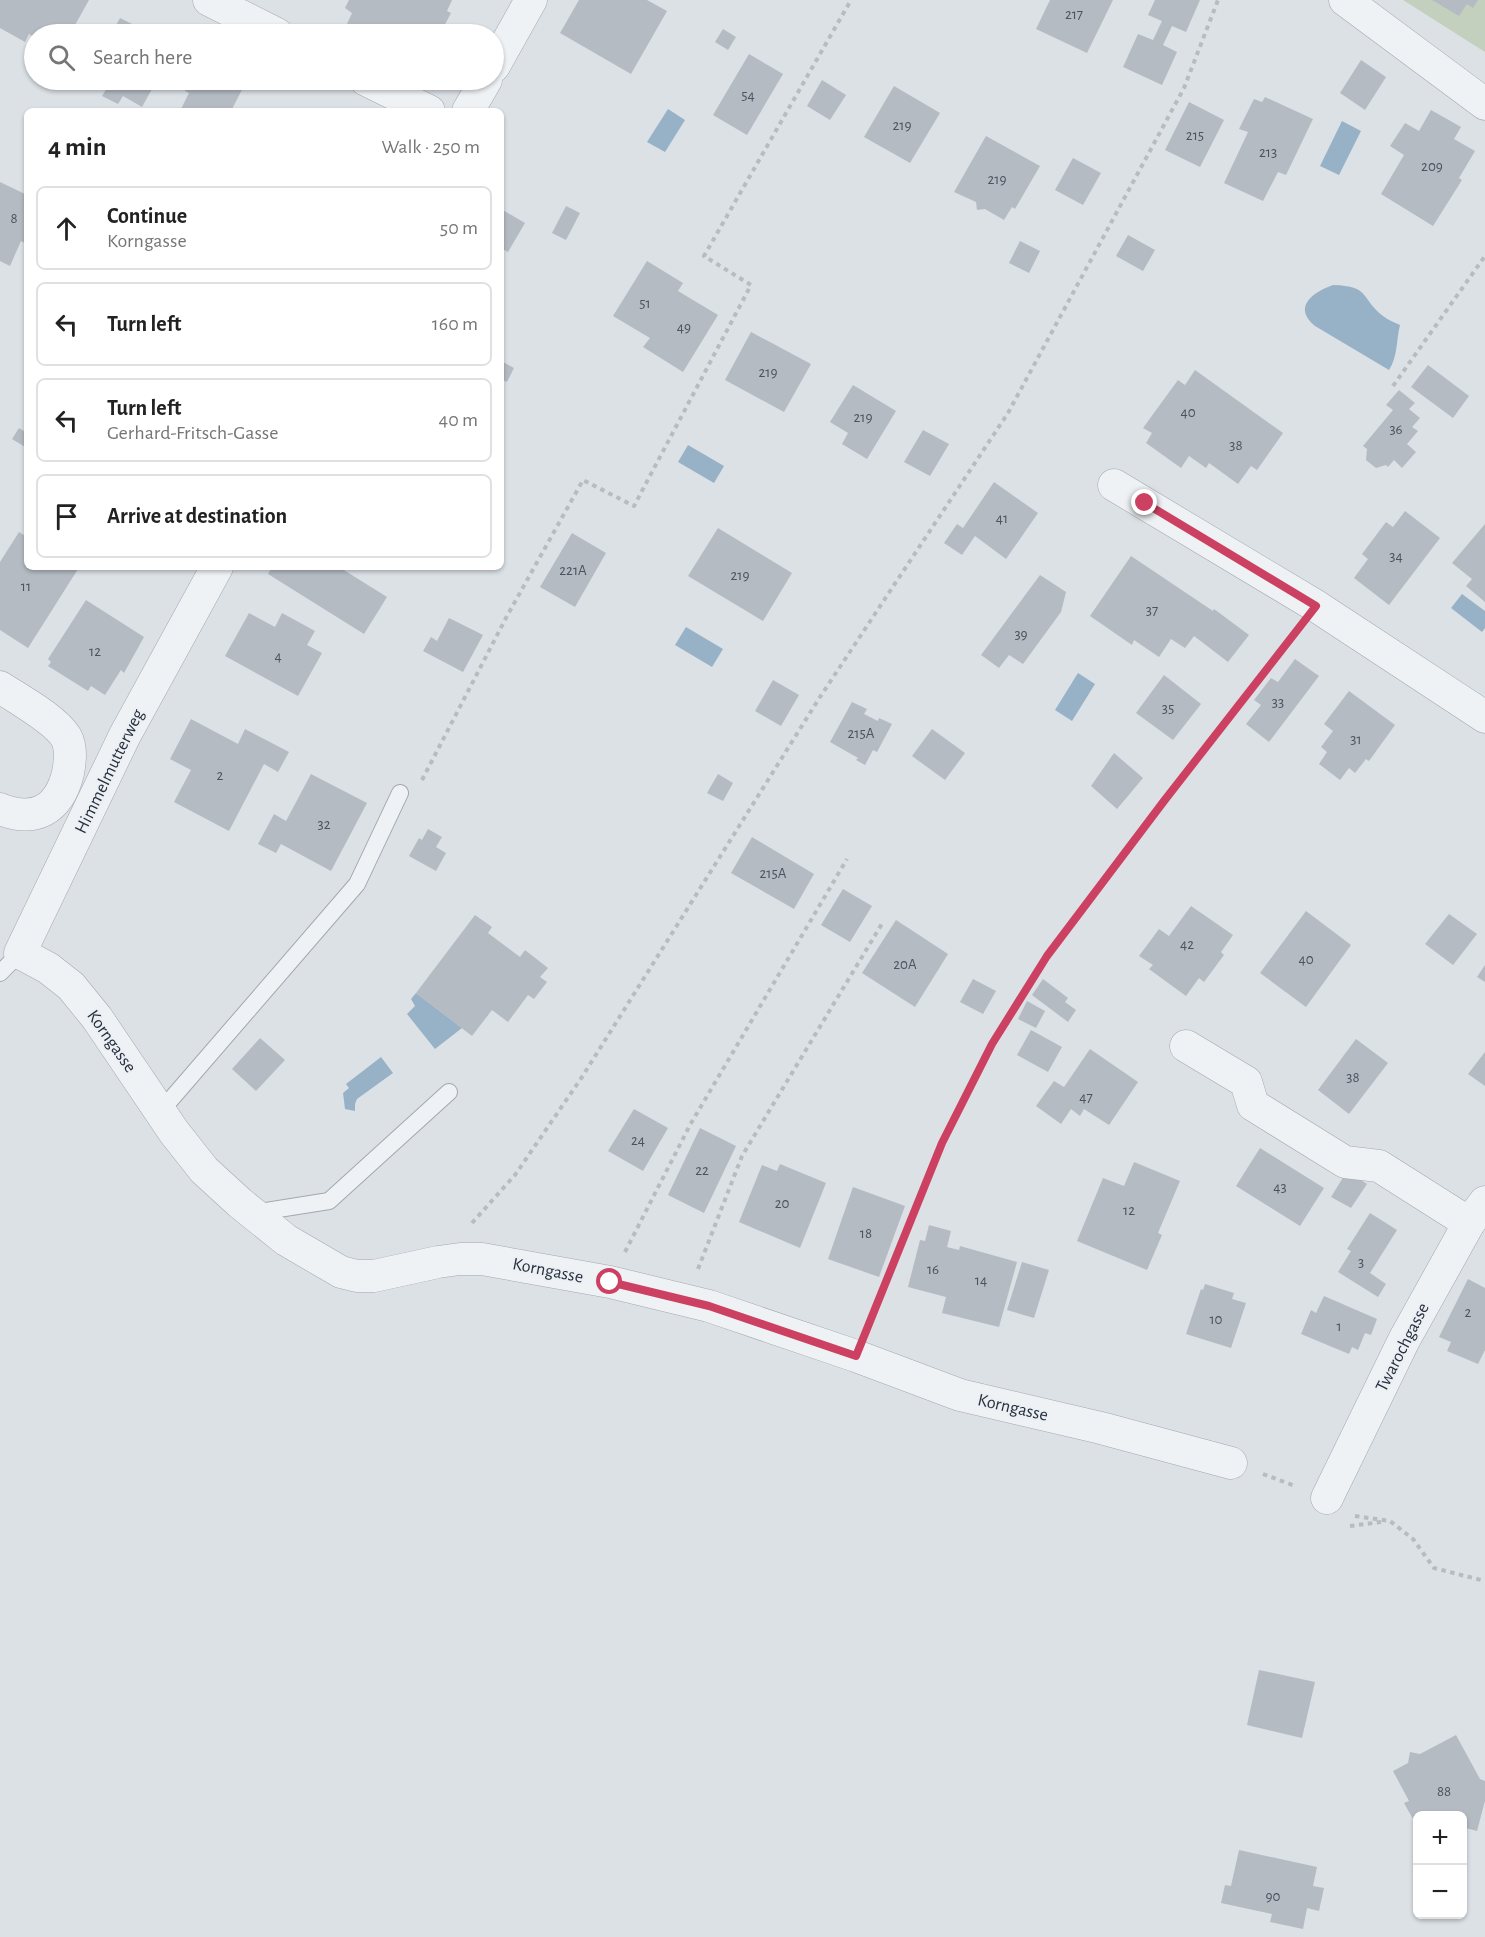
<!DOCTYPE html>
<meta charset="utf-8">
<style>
body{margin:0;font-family:"Alegreya Sans",sans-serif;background:#f2f2f2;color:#222}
.controls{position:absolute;right:18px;bottom:18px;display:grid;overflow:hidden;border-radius:9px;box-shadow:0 2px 4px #0004}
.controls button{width:54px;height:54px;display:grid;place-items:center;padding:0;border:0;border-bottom:2px solid #e0e0e0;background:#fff;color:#222;font:30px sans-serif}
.stop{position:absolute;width:18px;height:18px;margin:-14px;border:4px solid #cc4161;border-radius:50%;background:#fff}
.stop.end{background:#cc4161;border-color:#fff;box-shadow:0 2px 6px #0008}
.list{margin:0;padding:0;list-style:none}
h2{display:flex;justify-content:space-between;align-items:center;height:78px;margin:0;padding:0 24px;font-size:26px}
h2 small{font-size:20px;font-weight:400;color:#767676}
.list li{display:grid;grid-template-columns:39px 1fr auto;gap:18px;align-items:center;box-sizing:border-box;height:84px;margin:0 12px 12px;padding:0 12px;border:2px solid #e0e0e0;border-radius:9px}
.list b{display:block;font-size:22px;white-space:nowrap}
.list p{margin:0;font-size:20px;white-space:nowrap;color:#767676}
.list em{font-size:20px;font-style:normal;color:#767676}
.icon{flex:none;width:33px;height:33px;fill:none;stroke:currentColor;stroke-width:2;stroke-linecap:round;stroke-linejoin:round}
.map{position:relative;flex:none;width:1485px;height:1937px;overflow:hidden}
.search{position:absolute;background:#fff;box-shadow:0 2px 4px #0004;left:24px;top:24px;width:480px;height:66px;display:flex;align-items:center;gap:15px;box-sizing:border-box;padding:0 21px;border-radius:33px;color:#767676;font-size:22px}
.panel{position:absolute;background:#fff;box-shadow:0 2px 4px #0004;left:24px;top:108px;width:480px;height:462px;border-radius:9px}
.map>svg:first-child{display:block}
.green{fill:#c4d0be}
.water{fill:#97b2c7}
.building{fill:#b4bbc3}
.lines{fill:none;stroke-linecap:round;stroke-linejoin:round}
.lane-casing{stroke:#a2a8b0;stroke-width:18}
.street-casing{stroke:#a2a8b0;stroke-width:33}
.path{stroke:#b7bcc1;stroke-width:4;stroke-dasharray:4.5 4.5;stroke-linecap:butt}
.lane{stroke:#eff2f5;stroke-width:16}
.street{stroke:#eff2f5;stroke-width:32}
.route{stroke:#cc4161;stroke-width:8}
.labels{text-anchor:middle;stroke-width:4.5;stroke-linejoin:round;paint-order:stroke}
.number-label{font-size:15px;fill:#4a535e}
.street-label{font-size:18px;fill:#26303d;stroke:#ecf0f4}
</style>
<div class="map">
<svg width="1485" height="1937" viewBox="0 0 1485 1937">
<rect width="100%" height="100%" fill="#dce1e6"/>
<path class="green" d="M1403,0H1485V52Z"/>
<g class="water">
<path d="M668,109L685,120L665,152L647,142Z"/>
<path d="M1342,121L1361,131L1339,175L1320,166Z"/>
<path d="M1333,285C1371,286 1360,298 1383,316C1388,320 1394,322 1400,325C1396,341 1398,356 1389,370L1315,326C1292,307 1313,292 1333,285Z"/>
<path d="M688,445L724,466L714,483L678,462Z"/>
<path d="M1462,594L1485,611V628L1482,632L1451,608Z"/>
<path d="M686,627L723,649L712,667L675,645Z"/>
<path d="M1078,673L1095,684L1072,721L1055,710Z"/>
<path d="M416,993L462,1028L435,1049L407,1014L415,1006L411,999Z"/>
<path d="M381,1057L393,1073L357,1099L355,1104V1111L345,1109L343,1093L349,1088L346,1084Z"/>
</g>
<g class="building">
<path d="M0,0H89L70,34H34V37L29,34L25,42L0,28Z"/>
<path d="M349,0H452L447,11L451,13L440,34H368L347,24L352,13L345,8Z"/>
<path d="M579,0H647L667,11L631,74L560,33Z"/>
<path d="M1050,0H1113L1087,53L1036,29Z"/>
<path d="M1155,0H1200L1186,32L1172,26L1163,45L1177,52L1162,85L1123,67L1138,34L1153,40L1162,21L1148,15Z"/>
<path d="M1432,0H1478L1473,8L1467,4L1459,16Z"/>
<path d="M120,18L152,34H111Z"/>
<path d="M723,29L736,37L728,50L715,42Z"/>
<path d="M749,54L783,74L747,135L713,115Z"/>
<path d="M1361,60L1386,77L1365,110L1340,93Z"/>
<path d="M92,80H157L142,107L123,96L118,104L102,96L107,88Z"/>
<path d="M184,80H247L231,111H180L189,93L185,91L190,82Z"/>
<path d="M822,80L846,95L830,120L807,106Z"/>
<path d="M894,86L940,113L910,163L864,137Z"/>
<path d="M1265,97L1313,119L1286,175L1278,172L1263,201L1224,183L1248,132L1239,129L1254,99L1262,102Z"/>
<path d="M1189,102L1224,120L1200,167L1165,150Z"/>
<path d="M1431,110L1461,127L1454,139L1475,151L1459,178L1462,180L1433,226L1381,194L1404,155L1390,146L1405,123L1419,131Z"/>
<path d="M986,136L1040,166L1015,209L1012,207L1004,220L985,209L977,210L976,202L954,192Z"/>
<path d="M1073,158L1101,173L1083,205L1055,190Z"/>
<path d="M0,182L27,195V244L21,241L10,266L0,261Z"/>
<path d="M566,206L580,213L566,240L552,233Z"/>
<path d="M501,209L525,223L508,252L501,248Z"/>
<path d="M1128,235L1155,250L1143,271L1116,256Z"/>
<path d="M1020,241L1040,251L1029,273L1009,263Z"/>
<path d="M647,261L683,283L678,291L718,315L683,372L643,347L650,338L613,316Z"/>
<path d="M751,332L811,364L784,412L725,380Z"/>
<path d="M503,362L514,368L507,382L501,379V367Z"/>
<path d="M1428,365L1469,396L1453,418L1411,387Z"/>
<path d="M1195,370L1283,433L1257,470L1251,466L1238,484L1209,463L1206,468L1189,456L1181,468L1146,443L1152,433L1143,428L1178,380L1185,385Z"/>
<path d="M853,385L896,411L867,459L842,444L848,433L830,422Z"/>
<path d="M1399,390L1415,403L1409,409L1420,418L1412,427L1418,431L1407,444L1416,452L1402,468L1394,460L1388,467L1386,465L1376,468L1366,460L1367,449L1363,446L1393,410L1386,405Z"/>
<path d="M19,428L27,433V448L12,439Z"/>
<path d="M923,430L949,444L930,476L904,462Z"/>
<path d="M994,482L1038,513L1006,559L975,536L962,555L944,543L957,524L963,528Z"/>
<path d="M1405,511L1440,538L1389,605L1354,578L1368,559L1362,554L1386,522L1393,527Z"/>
<path d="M1485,524V602L1466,586L1472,579L1452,563Z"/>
<path d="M718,528L792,573L763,621L688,576Z"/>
<path d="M19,532L27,537V567H75L78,569L28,648L0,630V562Z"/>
<path d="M572,533L606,553L575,607L540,587Z"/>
<path d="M1131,556L1213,611L1214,609L1249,635L1228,662L1194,636L1185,648L1171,639L1159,657L1134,640L1132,645L1090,616Z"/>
<path d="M272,567H339L387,597L364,634L268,574Z"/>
<path d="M1040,575L1066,592L1061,612L1023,664L1009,655L999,668L981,655Z"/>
<path d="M86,600L144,637L124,673L121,670L105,695L91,686L88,691L48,666L51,662L48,659Z"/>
<path d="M249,613L275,627L282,613L315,631L307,645L322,653L298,696L225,656Z"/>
<path d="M449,618L483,635L463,672L423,651L431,637L437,641Z"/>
<path d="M1295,659L1319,676L1269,742L1246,724L1261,705L1254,700L1271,678L1278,682Z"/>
<path d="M1164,675L1201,704L1173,740L1136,713Z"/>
<path d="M773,680L799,695L781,726L755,711Z"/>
<path d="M1349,691L1395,725L1369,761L1366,759L1355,773L1349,768L1340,780L1319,764L1327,752L1321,747L1333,731L1324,724Z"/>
<path d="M852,702L867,709L864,714L878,721L879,718L892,724L877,752L873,750L865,765L856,760L858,758L830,742Z"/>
<path d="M191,719L238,744L245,729L289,752L278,772L264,764L229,831L174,802L191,770L170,759Z"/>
<path d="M932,729L965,753L945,780L912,756Z"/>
<path d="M1114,753L1143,778L1117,809L1091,786Z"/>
<path d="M311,774L367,803L331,871L281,844L276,853L258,844L274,814L286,821Z"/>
<path d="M718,774L733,783L723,801L707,793Z"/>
<path d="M428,829L442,837L436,847L446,853L436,871L409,856L419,838L422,840Z"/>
<path d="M752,837L814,874L794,909L731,873Z"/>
<path d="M843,889L872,906L850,942L821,925Z"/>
<path d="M1191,906L1233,935L1221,952L1224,955L1204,982L1199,978L1186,996L1149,969L1153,965L1139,956L1159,929L1169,936Z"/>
<path d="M1306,911L1351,945L1306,1007L1260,973Z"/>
<path d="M1449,914L1477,934L1453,965L1425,944Z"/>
<path d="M475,915L492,927L488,933L520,957L525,950L548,968L540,977L547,982L534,999L528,995L508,1022L492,1010L472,1036L416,993Z"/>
<path d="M896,920L948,954L915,1007L862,973Z"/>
<path d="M1485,965V982L1477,977Z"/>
<path d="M973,979L996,991L983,1014L960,1002Z"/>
<path d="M1043,979L1068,998L1065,1002L1076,1010L1068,1022L1032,995Z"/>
<path d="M1027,1001L1045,1011L1036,1028L1018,1019Z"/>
<path d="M1031,1030L1062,1047L1048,1072L1017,1055Z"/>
<path d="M260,1038L285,1060L256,1091L232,1069Z"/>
<path d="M1356,1039L1388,1063L1349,1114L1318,1090Z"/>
<path d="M1090,1049L1138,1082L1109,1125L1084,1109L1080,1116L1071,1109L1061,1124L1036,1106L1054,1081L1064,1087Z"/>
<path d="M1485,1052V1086L1468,1074Z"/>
<path d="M634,1109L668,1128L643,1171L608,1151Z"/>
<path d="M700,1128L736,1146L704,1213L668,1195Z"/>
<path d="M1260,1148L1324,1188L1300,1226L1236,1186Z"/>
<path d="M1134,1162L1180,1181L1158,1233L1162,1235L1147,1270L1077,1241L1103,1178L1124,1186Z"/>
<path d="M780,1164L826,1183L800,1248L739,1222L762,1165L777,1171Z"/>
<path d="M1347,1171L1367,1184L1351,1208L1331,1197Z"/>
<path d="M853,1187L905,1206L879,1277L828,1259Z"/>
<path d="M1370,1213L1397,1230L1370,1273L1386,1284L1378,1297L1338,1272L1351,1251L1347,1249Z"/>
<path d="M929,1225L951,1231L947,1247L959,1250L960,1246L1017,1262L999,1327L942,1313L946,1297L908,1287L920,1240L925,1241Z"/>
<path d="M1022,1262L1049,1270L1034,1318L1007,1310Z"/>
<path d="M1468,1279L1485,1288V1350L1478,1364L1447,1351L1451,1342L1439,1337Z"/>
<path d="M1205,1284L1234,1293L1232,1299L1246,1303L1231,1348L1186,1334L1201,1289L1203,1290Z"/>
<path d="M1324,1296L1377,1319L1371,1335L1365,1333L1358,1350L1352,1347L1349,1354L1301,1334L1311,1310L1316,1313Z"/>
<path d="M1259,1670L1315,1682L1302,1738L1247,1725Z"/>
<path d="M1456,1735L1480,1779L1485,1781V1801L1477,1831L1462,1827V1816H1418V1828L1404,1803L1409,1801L1393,1771L1408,1763L1410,1752L1420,1754Z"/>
<path d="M1239,1850L1317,1867L1313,1886L1324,1888L1319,1911L1307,1908L1303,1929L1270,1922L1272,1914L1221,1903L1225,1885L1231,1886Z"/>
</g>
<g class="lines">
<defs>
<g id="lane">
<path d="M0,973L20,953"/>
<path d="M160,1112L357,884L400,793"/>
<path d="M253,1213L329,1201L449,1092"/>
</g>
<g id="street">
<path d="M209,0L277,34"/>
<path d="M1345,0L1485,104"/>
<path d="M494,66L531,0"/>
<path d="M366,80L429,111"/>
<path d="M468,111L486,80"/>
<path d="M1114,485L1316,606L1485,717"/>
<path d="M217,567L125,735L20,953L48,968L71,986L97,1018L174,1132L204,1170L240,1203L286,1240L341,1272L357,1276H374L438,1262L460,1259H482L610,1282L709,1306L856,1356L960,1395L1101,1428L1231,1463"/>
<path d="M0,687C18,699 55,719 66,737C72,748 70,762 68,773C59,810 35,823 0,809"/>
<path d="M1186,1046L1246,1082L1253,1105L1345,1162L1379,1166L1469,1223"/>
<path d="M1327,1498L1404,1340L1469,1223L1485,1202"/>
</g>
</defs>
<use href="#lane" class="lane-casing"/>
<use href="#street" class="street-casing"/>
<g class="path">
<path d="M1393,386L1485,256"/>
<path d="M422,780L507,616L583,480L634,506L751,285L704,256L851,0"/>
<path d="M472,1223L515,1175L582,1077L820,697L1008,413L1184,88L1218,0"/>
<path d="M625,1252L690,1125L847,859"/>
<path d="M698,1269L742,1156L883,922"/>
<path d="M869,1324L942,1143L992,1044L1047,956L1164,801L1295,633"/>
<path d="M1263,1474L1295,1486"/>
<path d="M1355,1516L1390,1521L1413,1539L1434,1568L1485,1581"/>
<path d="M1350,1526L1381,1522"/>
</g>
<use href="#lane" class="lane"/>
<use href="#street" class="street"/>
</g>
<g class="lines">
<path class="route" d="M610,1282L709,1306L856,1356L942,1143L992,1044L1047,956L1164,801L1316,606L1145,503"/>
</g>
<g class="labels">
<g class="number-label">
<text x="1074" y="19">217</text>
<text x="748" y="100">54</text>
<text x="902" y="130">219</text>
<text x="1195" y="140">215</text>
<text x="1268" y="157">213</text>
<text x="1432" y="171">209</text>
<text x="997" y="184">219</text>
<text x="14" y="223">8</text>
<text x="645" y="308">51</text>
<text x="684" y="332">49</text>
<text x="768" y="377">219</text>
<text x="1188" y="417">40</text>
<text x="863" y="422">219</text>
<text x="1396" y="434">36</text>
<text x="1236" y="450">38</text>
<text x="1002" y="523">41</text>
<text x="1396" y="561">34</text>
<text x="573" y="575">221A</text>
<text x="740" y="580">219</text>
<text x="26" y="591">11</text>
<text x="1152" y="615">37</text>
<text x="1021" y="639">39</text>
<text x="95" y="656">12</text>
<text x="278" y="661">4</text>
<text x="1278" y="707">33</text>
<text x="1168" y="713">35</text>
<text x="861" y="738">215A</text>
<text x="1356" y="744">31</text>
<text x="220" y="780">2</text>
<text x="324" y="829">32</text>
<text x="773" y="878">215A</text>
<text x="1187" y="949">42</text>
<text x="1306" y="964">40</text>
<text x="905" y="969">20A</text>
<text x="1353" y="1082">38</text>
<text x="1086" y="1102">47</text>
<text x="638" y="1145">24</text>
<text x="702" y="1175">22</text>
<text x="1280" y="1192">43</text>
<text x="782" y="1208">20</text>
<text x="1129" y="1215">12</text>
<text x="866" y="1238">18</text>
<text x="1361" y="1267">3</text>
<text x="933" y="1274">16</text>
<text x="981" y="1285">14</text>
<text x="1468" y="1317">2</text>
<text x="1216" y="1324">10</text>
<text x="1339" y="1331">1</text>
<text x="1444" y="1796">88</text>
<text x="1273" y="1901">90</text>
</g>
<g class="street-label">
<text transform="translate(109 771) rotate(-64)" y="6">Himmelmutterweg</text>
<text transform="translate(112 1041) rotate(55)" y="6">Korngasse</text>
<text transform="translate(548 1270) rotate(11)" y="6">Korngasse</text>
<text transform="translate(1402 1347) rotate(-63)" y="6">Twarochgasse</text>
<text transform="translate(1013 1407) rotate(13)" y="6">Korngasse</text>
</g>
</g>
</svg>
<div class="controls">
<button>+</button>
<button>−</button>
</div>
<div class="stop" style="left:610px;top:1282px"></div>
<div class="stop end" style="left:1145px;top:503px"></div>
<div class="search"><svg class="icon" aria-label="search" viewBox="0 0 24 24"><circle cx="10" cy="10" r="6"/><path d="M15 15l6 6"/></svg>Search here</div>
<section class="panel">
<h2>4 min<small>Walk · 250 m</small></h2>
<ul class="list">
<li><svg class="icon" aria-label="ahead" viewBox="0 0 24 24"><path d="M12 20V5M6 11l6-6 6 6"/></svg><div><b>Continue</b><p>Korngasse</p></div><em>50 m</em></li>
<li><svg class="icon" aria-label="left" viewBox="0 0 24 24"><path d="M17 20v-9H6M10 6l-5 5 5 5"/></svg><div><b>Turn left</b></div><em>160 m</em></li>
<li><svg class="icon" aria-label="left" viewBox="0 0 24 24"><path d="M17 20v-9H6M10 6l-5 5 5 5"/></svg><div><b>Turn left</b><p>Gerhard-Fritsch-Gasse</p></div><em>40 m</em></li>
<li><svg class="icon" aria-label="arrive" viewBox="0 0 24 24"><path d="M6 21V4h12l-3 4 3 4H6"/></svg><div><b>Arrive at destination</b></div></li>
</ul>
</section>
</div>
